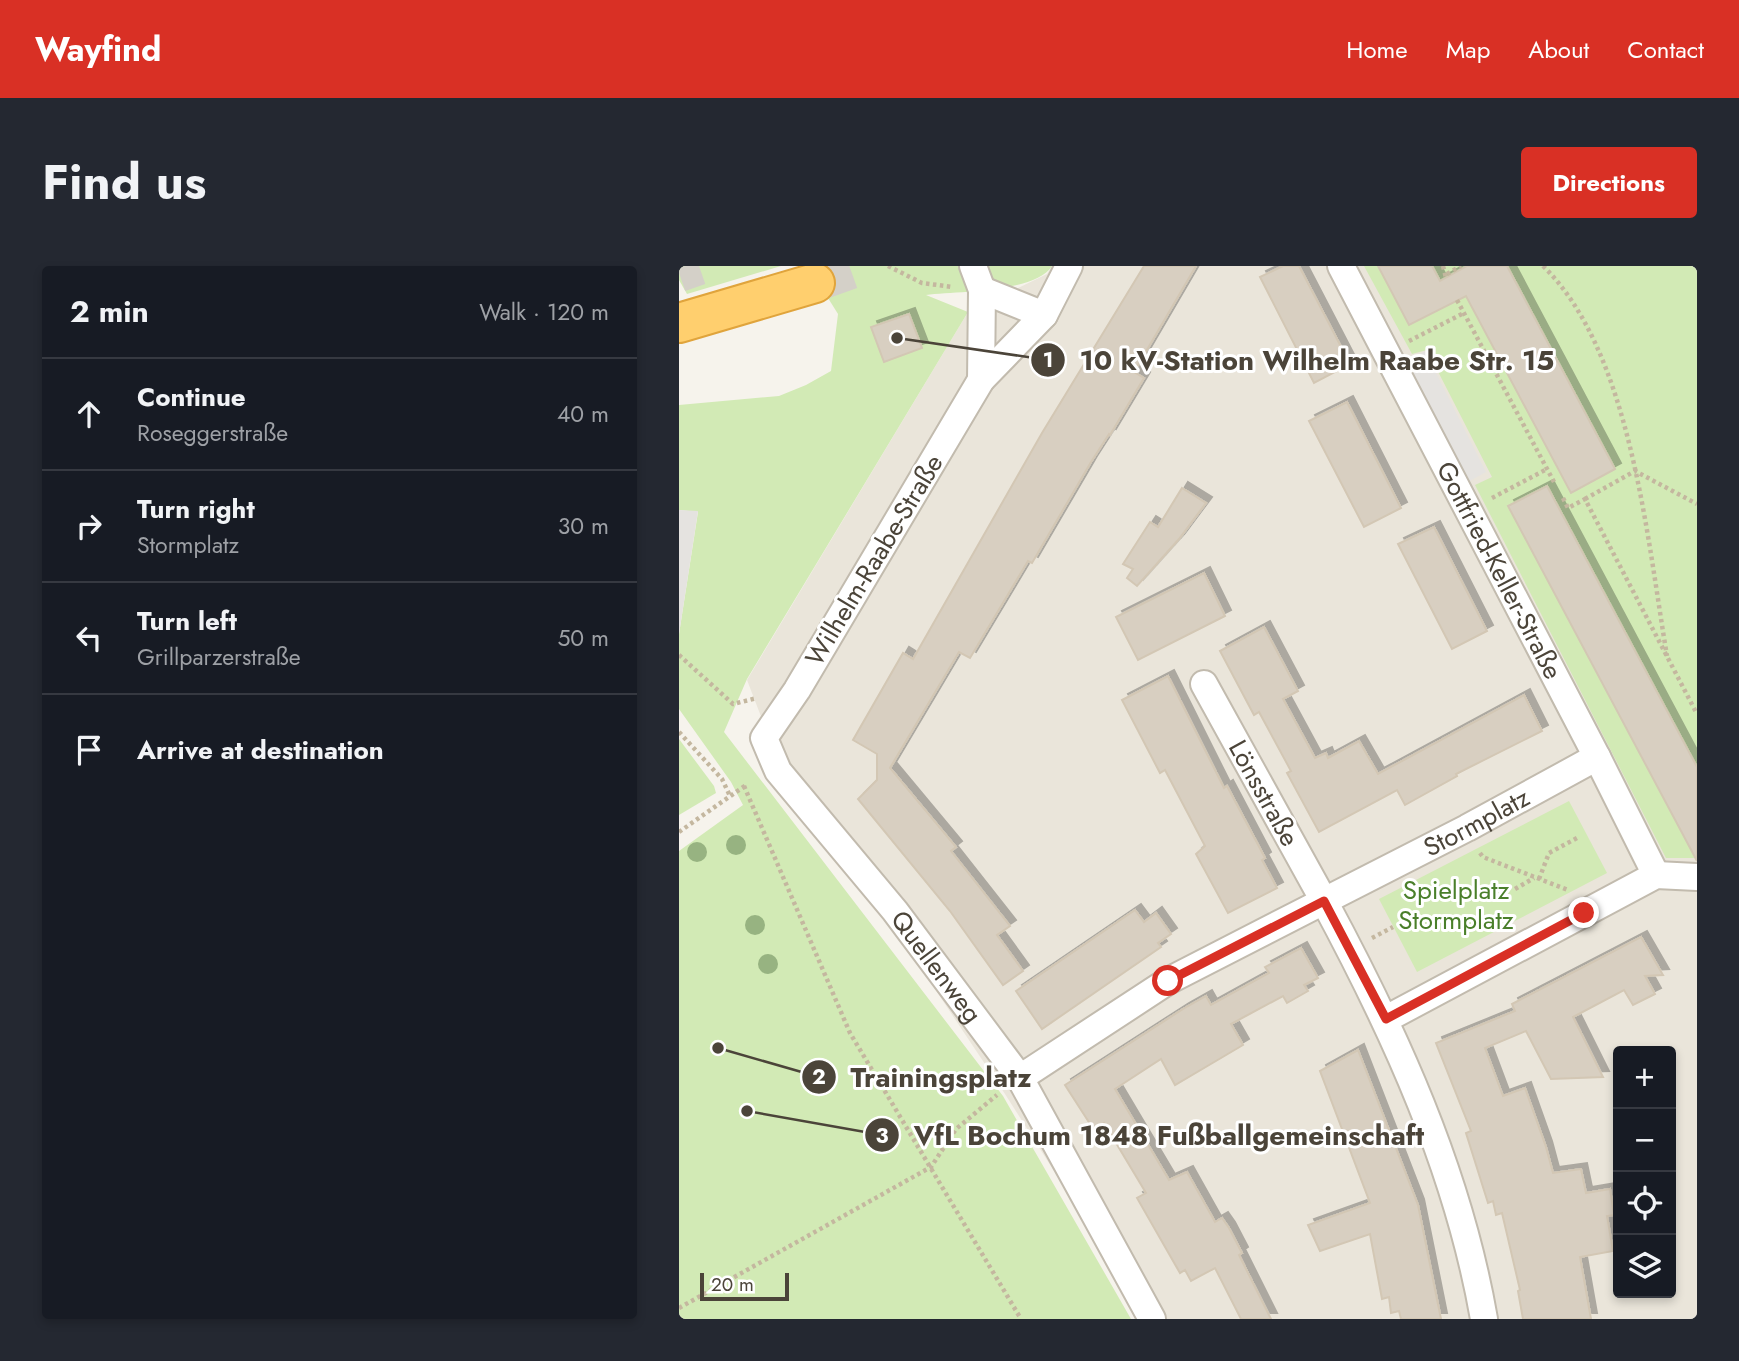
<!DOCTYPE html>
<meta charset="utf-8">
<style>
body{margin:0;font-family:Jost,sans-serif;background:#242831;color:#f1f3f6}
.controls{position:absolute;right:21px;bottom:21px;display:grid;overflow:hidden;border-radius:7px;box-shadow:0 4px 10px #0003}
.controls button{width:63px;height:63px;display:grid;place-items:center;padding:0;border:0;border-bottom:2px solid #363941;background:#171b24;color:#f1f3f6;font:35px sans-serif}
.scale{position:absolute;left:21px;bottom:18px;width:89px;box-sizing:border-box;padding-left:7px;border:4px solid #4b4439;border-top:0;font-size:19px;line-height:24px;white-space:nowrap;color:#4b4439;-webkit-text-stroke:5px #fff;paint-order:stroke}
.stop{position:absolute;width:21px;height:21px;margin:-16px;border:5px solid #d93025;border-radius:50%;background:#fff}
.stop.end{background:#d93025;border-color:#fff;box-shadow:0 2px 7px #0008}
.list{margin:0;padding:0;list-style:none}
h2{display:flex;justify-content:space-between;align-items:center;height:91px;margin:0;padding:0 28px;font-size:30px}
h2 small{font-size:23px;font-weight:400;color:#9ea1a6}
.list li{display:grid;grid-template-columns:46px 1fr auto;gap:21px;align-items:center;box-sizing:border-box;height:112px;padding:0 28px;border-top:2px solid #363941}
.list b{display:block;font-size:26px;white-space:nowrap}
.list p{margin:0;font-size:23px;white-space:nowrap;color:#9ea1a6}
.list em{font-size:23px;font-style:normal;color:#9ea1a6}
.icon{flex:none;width:38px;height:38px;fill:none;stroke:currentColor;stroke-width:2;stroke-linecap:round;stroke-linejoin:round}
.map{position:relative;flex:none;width:1018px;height:1053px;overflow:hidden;border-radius:7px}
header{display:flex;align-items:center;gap:42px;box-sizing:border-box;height:98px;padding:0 35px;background:#d93025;color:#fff}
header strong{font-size:33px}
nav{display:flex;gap:38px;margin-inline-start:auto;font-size:24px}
.intro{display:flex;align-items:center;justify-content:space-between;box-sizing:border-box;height:168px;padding:0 42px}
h1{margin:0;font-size:49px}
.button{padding:18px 32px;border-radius:7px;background:#d93025;color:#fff;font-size:24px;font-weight:700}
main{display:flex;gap:42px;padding:0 42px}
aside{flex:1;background:#171b24;border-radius:7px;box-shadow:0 4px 10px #0003}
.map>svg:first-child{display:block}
.residential{fill:#eae5da;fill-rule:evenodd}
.green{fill:#d2eab5}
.parking{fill:#e5e3e0}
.building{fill:#d8cfc1;stroke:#d3c7b4;stroke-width:2;filter:url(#shadow)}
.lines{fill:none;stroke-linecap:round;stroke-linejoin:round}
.motorway-tunnel{stroke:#d4d0c8;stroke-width:38;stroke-dasharray:38 19;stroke-linecap:butt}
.minor-casing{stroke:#c2bbae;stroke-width:30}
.motorway-casing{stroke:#e0a43c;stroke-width:42}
.path{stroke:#c4b79f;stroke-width:4.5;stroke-dasharray:3.5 3.5;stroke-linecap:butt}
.minor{stroke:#fff;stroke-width:26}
.motorway{stroke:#ffcf6e;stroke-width:38}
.tree{fill:#97b381}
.route{stroke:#d93025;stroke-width:9}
.labels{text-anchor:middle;stroke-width:6;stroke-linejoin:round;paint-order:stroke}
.street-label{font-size:26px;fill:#4b4439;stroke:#fff}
.park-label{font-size:26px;fill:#4a7f2a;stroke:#fff}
.leader{fill:none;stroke:#4b4439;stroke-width:2.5}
.callout-dot{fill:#4b4439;stroke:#fff;stroke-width:2.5}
.mark-label{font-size:21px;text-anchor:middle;font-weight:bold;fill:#fff}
.callout-label{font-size:28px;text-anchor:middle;font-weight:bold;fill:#4b4439;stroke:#fff;stroke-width:6;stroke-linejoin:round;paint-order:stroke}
</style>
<header>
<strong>Wayfind</strong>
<nav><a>Home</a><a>Map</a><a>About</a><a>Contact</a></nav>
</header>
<div class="intro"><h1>Find us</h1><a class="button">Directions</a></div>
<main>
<aside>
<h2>2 min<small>Walk · 120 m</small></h2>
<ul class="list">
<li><svg class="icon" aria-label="ahead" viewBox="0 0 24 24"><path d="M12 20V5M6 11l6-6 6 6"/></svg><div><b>Continue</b><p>Roseggerstraße</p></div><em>40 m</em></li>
<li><svg class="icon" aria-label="right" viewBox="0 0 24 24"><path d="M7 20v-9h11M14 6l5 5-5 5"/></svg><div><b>Turn right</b><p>Stormplatz</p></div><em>30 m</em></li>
<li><svg class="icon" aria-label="left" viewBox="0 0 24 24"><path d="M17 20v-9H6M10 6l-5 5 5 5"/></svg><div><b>Turn left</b><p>Grillparzerstraße</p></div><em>50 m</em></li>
<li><svg class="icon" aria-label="arrive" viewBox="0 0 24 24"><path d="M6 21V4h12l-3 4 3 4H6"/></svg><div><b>Arrive at destination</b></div></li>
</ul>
</aside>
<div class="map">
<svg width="1018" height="1053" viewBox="0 0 1018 1053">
<defs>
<filter id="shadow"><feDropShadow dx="6" dy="-6" stdDeviation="0" flood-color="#0004"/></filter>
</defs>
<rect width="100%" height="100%" fill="#f6f3ec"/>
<path class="residential" d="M373,0H1018V1053H469L326,828L93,479L68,414L289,46L368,8ZM939,785H992V1027H939Z"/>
<g class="green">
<path d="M0,0H102L8,28L0,14Z"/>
<path d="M129,0H373C356,27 278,25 247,29L289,46L68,413L45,466L324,830L452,1053H0V585L64,539L52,516L0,443V368L19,246L0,244V139L100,130L127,119L152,105L159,48Z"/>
<path d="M685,0H1018V592H987L796,219L813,211L748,84L733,88Z"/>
<path d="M0,473L35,520L37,527L0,549Z"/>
<path d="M890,535L928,607L738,706L700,633Z"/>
</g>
<g class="parking">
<path d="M746,85L807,206L789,216L726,97Z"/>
<path d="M0,244L19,245L0,368Z"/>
</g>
<g class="building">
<path d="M465,0H517L455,106L465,112L431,169L430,168L412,196L353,297L349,295L291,392L280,386L211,502L277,581L272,585L331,660L318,669L344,705L324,719L271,645L179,533L198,514V488L174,474L224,387L234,393L363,167Z"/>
<path d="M604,0H620L671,98L635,117L581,11Z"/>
<path d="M699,0H753L761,15L788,0H828L936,203L892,227L787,30L730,59Z"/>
<path d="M230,48L243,82L205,96L192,61Z"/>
<path d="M668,136L722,242L685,261L630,155Z"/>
<path d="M868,220L1018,501V595L829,240Z"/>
<path d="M503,222L527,237L500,273L458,320L448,312L454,303L444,298L471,256L479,261Z"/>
<path d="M755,261L808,365L773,383L719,278Z"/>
<path d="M525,307L546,350L459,394L437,351Z"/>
<path d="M585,361L619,425L604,433L636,492L647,487L649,492L680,475L699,508L845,429L863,465L777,508L778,510L726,539L718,524L640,566L608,507L612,505L580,446L575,449L541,385Z"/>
<path d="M489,410L545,522L548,520L586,592L583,594L598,622L549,647L517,588L526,580L486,504L481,507L443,434Z"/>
<path d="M456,644L465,656L477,647L492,668L479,677L482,681L363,763L337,725Z"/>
<path d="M962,671L984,709L966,710L976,728L954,739L945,724L894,751L924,811L872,813L847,765L806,782L824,830L846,822L867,881L874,907L902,903L907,927L931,923L935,949L928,950L934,985L901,991L912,1053H844L839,1025L841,1024L823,947L817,949L814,935L809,937L787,867L792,865L757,777L836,745L833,738Z"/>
<path d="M622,682L639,712L625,719L629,725L608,737L604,730L552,758L564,779L496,819L482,793L436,823L490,914L508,906L536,956L543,952L550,962L563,987L560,989L592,1053H562L536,1002L512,1015L506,1004L501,1007L458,932L467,927L425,857L415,864L386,819L504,743L527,730L532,739L590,707L586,701Z"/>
<path d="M679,784L739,939L762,1053H722L720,1045L712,1047L710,1031L703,1033L691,968L641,985L629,959L691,937L641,805Z"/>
</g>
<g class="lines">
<g class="motorway-tunnel">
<path d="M0,7L20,0"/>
<path d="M136,17L183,0"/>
</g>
<defs>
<g id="minor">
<path d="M294,0L303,24L302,114"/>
<path id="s1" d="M390,0L365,49L302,114L118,424L85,472L99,505L216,645L341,812L473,1053"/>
<path id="s2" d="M662,0L918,491L977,609"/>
<path d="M303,24L365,49"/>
<path d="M707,753L977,609L1018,611"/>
<path d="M341,812L489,715L645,635L525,418"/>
<path id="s3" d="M805,1053C779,904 716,767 645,635L788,562L918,491"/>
</g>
<path id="motorway" d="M0,57L136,17"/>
</defs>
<use href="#minor" class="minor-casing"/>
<use href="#motorway" class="motorway-casing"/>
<g class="path">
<path d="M209,0L243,17L274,21"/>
<path d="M764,0L767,12"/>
<path d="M864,0C952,85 968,273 988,390"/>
<path d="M768,8L782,0"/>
<path d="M778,34L875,216"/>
<path d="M730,75L785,47"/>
<path d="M813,232L868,203"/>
<path d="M884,232L889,242L906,233L1018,448"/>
<path d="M906,233L956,205L1018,238"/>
<path d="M0,389L54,438L78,432"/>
<path d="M0,466L43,513L51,530"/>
<path d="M65,520L171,767L342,1053"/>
<path d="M0,566L67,519"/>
<path d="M801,587L804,591L889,624"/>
<path d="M860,613L870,587L898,572"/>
<path d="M836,623L855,612"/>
<path d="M693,672L714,661"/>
<path d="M0,1042L252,901L277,863L318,829"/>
</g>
<use href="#minor" class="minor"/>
<use href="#motorway" class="motorway"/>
</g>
<g class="tree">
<circle cx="57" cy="579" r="10"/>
<circle cx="18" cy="586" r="10"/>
<circle cx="76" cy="659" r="10"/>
<circle cx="89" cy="698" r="10"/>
</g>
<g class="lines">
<path class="route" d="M489,715L645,635L707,753L905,647"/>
</g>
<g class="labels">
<g class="street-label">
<text transform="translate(195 294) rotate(-59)" y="9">Wilhelm-Raabe-Straße</text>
<text dy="9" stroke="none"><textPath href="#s2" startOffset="343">Gottfried-Keller-Straße</textPath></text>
<text transform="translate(585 527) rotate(61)" y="9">Lönsstraße</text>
<text dy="9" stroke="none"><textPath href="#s3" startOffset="621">Stormplatz</textPath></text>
<text dy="9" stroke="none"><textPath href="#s1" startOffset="852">Quellenweg</textPath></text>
</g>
<g class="park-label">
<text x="777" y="633">Spielplatz<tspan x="777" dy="30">Stormplatz</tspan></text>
</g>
</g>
<path class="leader" d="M218 72L369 94M39 782L140 811M68 845L203 869"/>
<g class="callout-dot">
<circle cx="218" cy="72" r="7"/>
<circle cx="39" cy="782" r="7"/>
<circle cx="68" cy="845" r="7"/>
<circle cx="369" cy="94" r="18"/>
<circle cx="140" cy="811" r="18"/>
<circle cx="203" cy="869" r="18"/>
</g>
<g class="mark-label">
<text x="369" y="101">1</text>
<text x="140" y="818">2</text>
<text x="203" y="877">3</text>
</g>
<g class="callout-label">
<text x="638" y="104">10 kV-Station Wilhelm Raabe Str. 15</text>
<text x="262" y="821">Trainingsplatz</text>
<text x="490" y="879">VfL Bochum 1848 Fußballgemeinschaft</text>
</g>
</svg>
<div class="controls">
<button>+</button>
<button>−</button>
<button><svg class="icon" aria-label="locate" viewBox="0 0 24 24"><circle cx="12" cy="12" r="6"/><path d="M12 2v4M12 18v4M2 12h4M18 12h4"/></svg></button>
<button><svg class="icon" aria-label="layers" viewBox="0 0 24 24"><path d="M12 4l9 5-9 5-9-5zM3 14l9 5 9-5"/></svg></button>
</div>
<div class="scale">20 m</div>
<div class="stop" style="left:489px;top:715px"></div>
<div class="stop end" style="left:905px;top:647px"></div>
</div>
</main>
